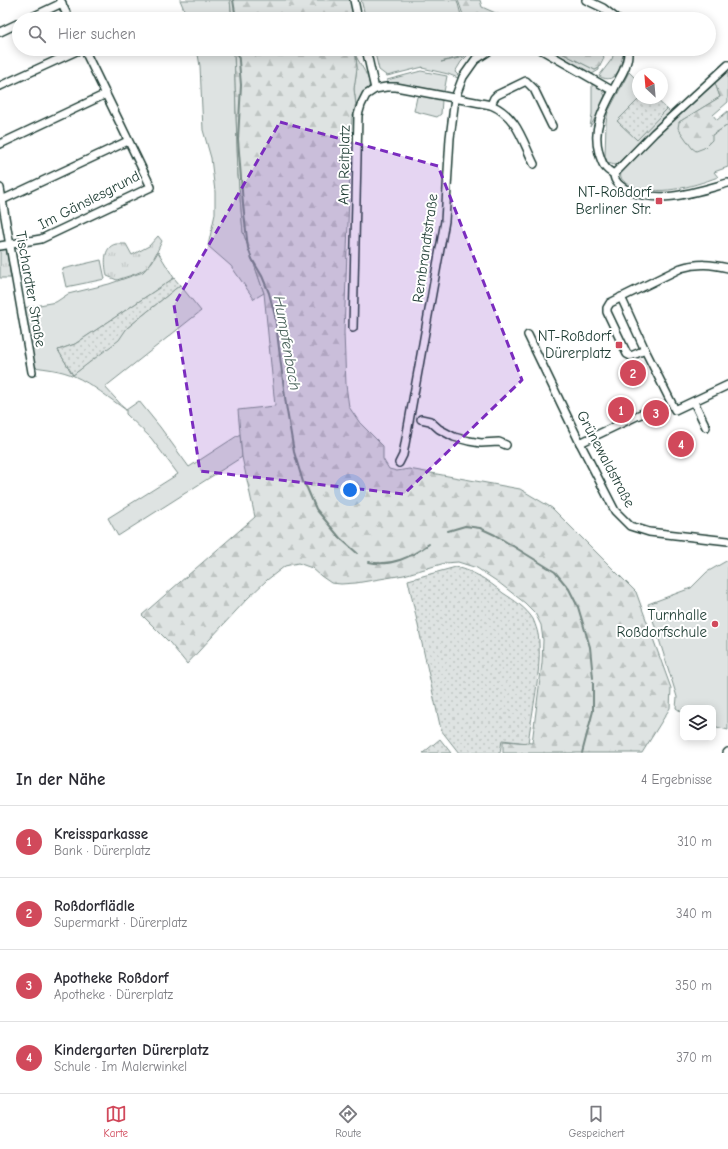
<!DOCTYPE html>
<html lang="de">
<meta charset="utf-8">
<style>
body{margin:0;font-family:"Comic Neue",sans-serif;background:#f7f7f7;color:#2b2b33}
.controls{position:absolute;right:12px;bottom:12px;display:grid;overflow:hidden;border-radius:8px;box-shadow:0 2px 10px #0003}
.controls button{width:36px;height:36px;display:grid;place-items:center;padding:0;border:0;border-bottom:1px solid #e1e1e2;background:#fff;color:#2b2b33;font:20px sans-serif}
.compass{position:absolute;left:632px;top:68px;width:36px;height:36px;border-radius:50%;background:#fff;box-shadow:0 2px 10px #0003;rotate:334deg}
.you{position:absolute;left:350px;top:490px;width:14px;height:14px;margin:-10px;border:3px solid #fff;border-radius:50%;background:#1a73e8;box-shadow:0 0 0 6px #1a73e833}
.badge{display:grid;place-items:center;width:26px;height:26px;border-radius:50%;background:#d1495b;color:#fff;font-size:13px;font-weight:700}
.pin{position:absolute;translate:-50% -50%;border:2px solid #fff;box-shadow:0 1px 4px #0006}
.list{margin:0;padding:0;list-style:none}
h2{display:flex;justify-content:space-between;align-items:center;height:52px;margin:0;padding:0 16px;font-size:17px}
h2 small{font-size:13px;font-weight:400;color:#7c7c81}
.list li{display:grid;grid-template-columns:26px 1fr auto;gap:12px;align-items:center;box-sizing:border-box;height:72px;padding:0 16px;border-top:1px solid #e1e1e2}
.list b{display:block;font-size:15px;white-space:nowrap}
.list p{margin:0;font-size:13px;white-space:nowrap;color:#7c7c81}
.list em{font-size:13px;font-style:normal;color:#7c7c81}
.icon{flex:none;width:22px;height:22px;fill:none;stroke:currentColor;stroke-width:2;stroke-linecap:round;stroke-linejoin:round}
.map{position:relative;flex:none;width:728px;height:753px;overflow:hidden}
.search{position:absolute;background:#fff;box-shadow:0 2px 10px #0003;left:12px;right:12px;top:12px;height:44px;display:flex;align-items:center;gap:10px;box-sizing:border-box;padding:0 14px;border-radius:22px;color:#7c7c81;font-size:15px}
.sheet{height:340px;background:#fff}
nav{display:flex;justify-content:space-around;align-items:center;box-sizing:border-box;height:56px;border-top:1px solid #e1e1e2;background:#fff;font-size:11px;color:#7c7c81}
nav a{display:grid;justify-items:center;gap:2px}
nav .on{color:#d1495b}
.map>svg:first-child{display:block}
.grass{fill:#dee3e2;stroke:#7e908b}
.forest{fill:url(#forest-firs);stroke:#7e908b}
.park{fill:url(#park-tufts);stroke:#7e908b}
.garden{fill:url(#garden-dots);stroke:#7e908b}
.lines{fill:none;stroke-linecap:round;stroke-linejoin:round}
.stream{stroke:#758883;stroke-width:2}
.street-casing{stroke:#1f3d34;stroke-width:10}
.street{stroke:#fff;stroke-width:7}
.marked{fill:#7b2cbf;fill-opacity:0.2;stroke:#7b2cbf;stroke-width:3;stroke-dasharray:8 5;stroke-linejoin:round}
.poi-dot{fill:#d1495b;stroke:#fff;stroke-width:1.5}
.labels{text-anchor:middle;stroke-width:4;stroke-linejoin:round;paint-order:stroke}
.street-label{font-size:15px;fill:#1f3d34;stroke:#fff}
.poi-label{font-size:15px;fill:#1f3d34;stroke:#fff;text-anchor:end}
.water-label{font-size:16px;font-style:italic;fill:#4a625b;stroke:#fff}
</style>
<div class="map">
<svg width="728" height="753" viewBox="0 0 728 753">
<defs>
<pattern id="forest-firs" width="22" height="20" patternUnits="userSpaceOnUse"><rect width="22" height="20" fill="#dee3e2"/><path d="M5 1l3.5 6h-7zM16 11l3.5 6h-7z" fill="#bec4c2"/></pattern>
<pattern id="park-tufts" width="24" height="20" patternUnits="userSpaceOnUse"><rect width="24" height="20" fill="#dee3e2"/><path d="M3 7l-1-3M5 7V3M7 7l1-3M15 17l-1-3M17 17v-4M19 17l1-3" fill="none" stroke="#bec4c2"/></pattern>
<pattern id="garden-dots" width="8" height="8" patternUnits="userSpaceOnUse"><rect width="8" height="8" fill="#dee3e2"/><path d="M2 2h.1M6 6h.1" fill="none" stroke="#bec4c2" stroke-width="1.8" stroke-linecap="round"/></pattern>
</defs>
<rect width="100%" height="100%" fill="#fff"/>
<filter id="ink" filterUnits="userSpaceOnUse"><feTurbulence type="fractalNoise" baseFrequency=".025" numOctaves="2"/><feDisplacementMap in="SourceGraphic" scale="8" xChannelSelector="R" yChannelSelector="G"/><feConvolveMatrix kernelMatrix="1 2 1 2 8 2 1 2 1" color-interpolation-filters="sRGB"/></filter>
<g filter="url(#ink)">
<g class="grass">
<path d="M180,0H230L232,19H188Z"/>
<path d="M361,0H457L462,19H366Z"/>
<path d="M197,49H234L238,175L243,232L264,293L254,299L231,266L208,246L215,214V192L211,158L203,130L200,66Z"/>
<path d="M374,49H465L463,56L441,62L464,57L470,49H474L461,62L455,72L459,76L458,78L448,74L422,68L423,67L387,76L379,70Z"/>
<path d="M548,49H554L595,70L599,68V70L592,74Z"/>
<path d="M615,49H623C623,63 617,87 599,76L612,59Z"/>
<path d="M356,56C359,63 372,80 369,87C367,92 359,100 356,105L354,89L357,68Z"/>
<path d="M421,71L447,76L444,92L397,83H387V80Z"/>
<path d="M629,72L638,81V98H640L617,121L637,139L667,109L670,112L616,165C609,164 607,163 605,156L606,122L608,112Z"/>
<path d="M715,83L720,97L679,122L712,135L728,125V167L714,172L718,177C691,187 658,197 630,185C624,182 619,179 621,171L650,141Z"/>
<path d="M592,84L601,88L605,96L598,113L590,127L592,114Z"/>
<path d="M420,95L442,100L441,114L437,117L414,111L417,97Z"/>
<path d="M158,252L174,278L75,344L58,350L73,375L118,340L127,328L180,285L201,311L105,387L126,410L139,401L160,427L189,467L240,434L242,457L118,536L108,518L178,474L151,438L126,414V410C109,398 92,384 74,376C61,370 47,369 34,367L23,308L56,302L68,294L109,284L143,272L152,262Z"/>
<path d="M101,260L105,279L66,287L62,269Z"/>
<path d="M728,560V730L713,726V708H683V713L676,708L677,697L648,604L691,588L707,572Z"/>
</g>
<g class="forest">
<path d="M230,0H351L354,19H232Z"/>
<path d="M458,0H480L482,7L509,19H468L463,15Z"/>
<path d="M234,49H355L357,68L354,89L356,105L352,116L344,332L346,385L349,407L360,423L383,446V459L389,469L397,471L409,469L520,489L552,508L636,592L671,688L670,708L642,753H503V741L532,743L542,663L543,640L541,625L535,613L525,603L498,582L477,568L458,562L445,563L404,575L356,583L341,584L331,583L321,576L312,568L298,563L285,566L267,580L247,599L187,664L170,643L142,615L255,517L242,457L238,410L275,406L264,293L243,232L238,175Z"/>
<path d="M554,49H593L603,54L604,58L599,68L595,70Z"/>
<path d="M728,71V102L713,115L717,120L728,111V125L712,135V140L704,148L696,151L692,148L678,128L679,122L720,97L715,83Z"/>
</g>
<g class="park">
<path d="M158,236L162,241C157,251 152,266 142,271C134,275 125,277 117,280L107,276C105,266 102,247 116,244C119,244 123,244 126,244L132,255L149,246Z"/>
<path d="M6,247L11,278H0V249Z"/>
</g>
<g class="garden">
<path d="M640,98H655L667,109L637,140L617,121Z"/>
<path d="M174,278L180,285L127,328L119,340L73,375L58,350L75,344Z"/>
<path d="M456,567C476,572 487,580 503,593C514,600 526,608 533,619C536,626 539,635 539,643C541,673 532,712 528,743L502,740L500,753H459L441,730L408,580Z"/>
<path d="M440,739L451,753H423Z"/>
</g>
<g class="lines">
<g class="stream">
<path d="M233,0L236,19"/>
<path d="M238,49L241,85L238,139L243,204L248,248L252,259L262,276L269,293L275,316L286,405L294,452L303,482L307,488L316,509L340,538L357,553"/>
<path d="M448,531L465,526L480,528L495,535L555,572L569,589L578,607L590,647L593,678"/>
<path d="M369,562C391,567 411,557 429,544"/>
<path d="M582,753L593,711V682"/>
</g>
<defs>
<g id="street">
<path d="M60,0L69,19"/>
<path d="M354,0L358,19"/>
<path d="M586,0L603,8L617,19"/>
<path d="M28,19L62,3"/>
<path d="M0,32L19,23"/>
<path d="M366,49L375,89"/>
<path d="M540,49L613,91"/>
<path d="M0,86L81,49"/>
<path d="M491,105L494,98L497,95L526,81L534,89L552,126"/>
<path d="M0,144L106,94"/>
<path d="M614,174L654,133L728,65"/>
<path d="M614,174C604,169 602,163 599,153C591,126 606,104 618,81C624,71 629,61 628,49"/>
<path d="M614,174C614,182 620,186 627,190C660,205 695,192 728,183"/>
<path d="M0,188L32,372"/>
<path d="M2,200L128,141"/>
<path d="M0,246L41,239L151,187L84,49"/>
<path d="M621,297L645,350L675,410L728,385"/>
<path d="M353,328L358,115L361,105L366,95L375,89L386,87H396L491,105C517,116 522,140 534,164"/>
<path d="M528,335L580,443L615,511L630,526L649,532L728,541"/>
<path d="M645,350L631,356L627,354L607,312V308L610,303L681,268C698,263 711,264 728,268"/>
<path d="M694,402L706,427"/>
<path d="M421,419L430,421L439,429L454,437L469,441L481,443L499,442L506,445"/>
<path d="M580,443L643,413"/>
<path d="M399,463L403,455L445,221L450,138L455,98L463,77L475,60L492,49"/>
<path d="M727,753L728,752"/>
</g>
</defs>
<use href="#street" class="street-casing"/>
<use href="#street" class="street"/>
</g>
</g>
<path class="marked" d="M280,122L438,166L522,380L404,494L200,471L174,305Z"/>
<g class="poi-dot">
<rect x="655" y="197" width="8" height="8" rx="2"/>
<rect x="615" y="341" width="8" height="8" rx="2"/>
<circle cx="715" cy="624" r="4"/>
</g>
<g class="labels">
<g class="street-label">
<text transform="translate(344 165) rotate(-89)" y="5">Am Reitplatz</text>
<text transform="translate(89 200) rotate(-27)" y="5">Im Gänslesgrund</text>
<text transform="translate(425 248) rotate(-82)" y="5">Rembrandtstraße</text>
<text transform="translate(31 289) rotate(80)" y="5">Tischardter Straße</text>
<text transform="translate(606 459) rotate(62)" y="5">Grünewaldstraße</text>
</g>
<g class="poi-label">
<text x="651" y="197">NT-Roßdorf<tspan x="651" dy="17">Berliner Str.</tspan></text>
<text x="611" y="341">NT-Roßdorf<tspan x="611" dy="17">Dürerplatz</tspan></text>
<text x="707" y="620">Turnhalle<tspan x="707" dy="17">Roßdorfschule</tspan></text>
</g>
<g class="water-label">
<text transform="translate(288 343) rotate(80)" y="6">Humpfenbach</text>
</g>
</g>
</svg>
<div class="controls">
<button><svg class="icon" aria-label="layers" viewBox="0 0 24 24"><path d="M12 4l9 5-9 5-9-5zM3 14l9 5 9-5"/></svg></button>
</div>
<svg class="compass" viewBox="-18 -18 36 36"><path d="M0-13l5 13h-10z" fill="#e53935"/><path d="M0 13l5-13h-10z" fill="#7c7c81"/></svg>
<div class="you"></div>
<div class="pin badge" style="left:621px;top:410px">1</div>
<div class="pin badge" style="left:633px;top:373px">2</div>
<div class="pin badge" style="left:656px;top:413px">3</div>
<div class="pin badge" style="left:681px;top:444px">4</div>
<div class="search"><svg class="icon" aria-label="search" viewBox="0 0 24 24"><circle cx="10" cy="10" r="6"/><path d="M15 15l6 6"/></svg>Hier suchen</div>
</div>
<section class="sheet">
<h2>In der Nähe<small>4 Ergebnisse</small></h2>
<ul class="list">
<li><span class="badge">1</span><div><b>Kreissparkasse</b><p>Bank · Dürerplatz</p></div><em>310 m</em></li>
<li><span class="badge">2</span><div><b>Roßdorflädle</b><p>Supermarkt · Dürerplatz</p></div><em>340 m</em></li>
<li><span class="badge">3</span><div><b>Apotheke Roßdorf</b><p>Apotheke · Dürerplatz</p></div><em>350 m</em></li>
<li><span class="badge">4</span><div><b>Kindergarten Dürerplatz</b><p>Schule · Im Malerwinkel</p></div><em>370 m</em></li>
</ul>
</section>
<nav>
<a class="on"><svg class="icon" aria-label="map" viewBox="0 0 24 24"><path d="M3 6l6-2 6 2 6-2v14l-6 2-6-2-6 2zM9 4v14M15 6v14"/></svg>Karte</a>
<a><svg class="icon" aria-label="directions" viewBox="0 0 24 24"><path d="M12 3l9 9-9 9-9-9zM9 14v-3h6M13 9l2 2-2 2"/></svg>Route</a>
<a><svg class="icon" aria-label="saved" viewBox="0 0 24 24"><path d="M7 4h10v16l-5-4-5 4z"/></svg>Gespeichert</a>
</nav>
